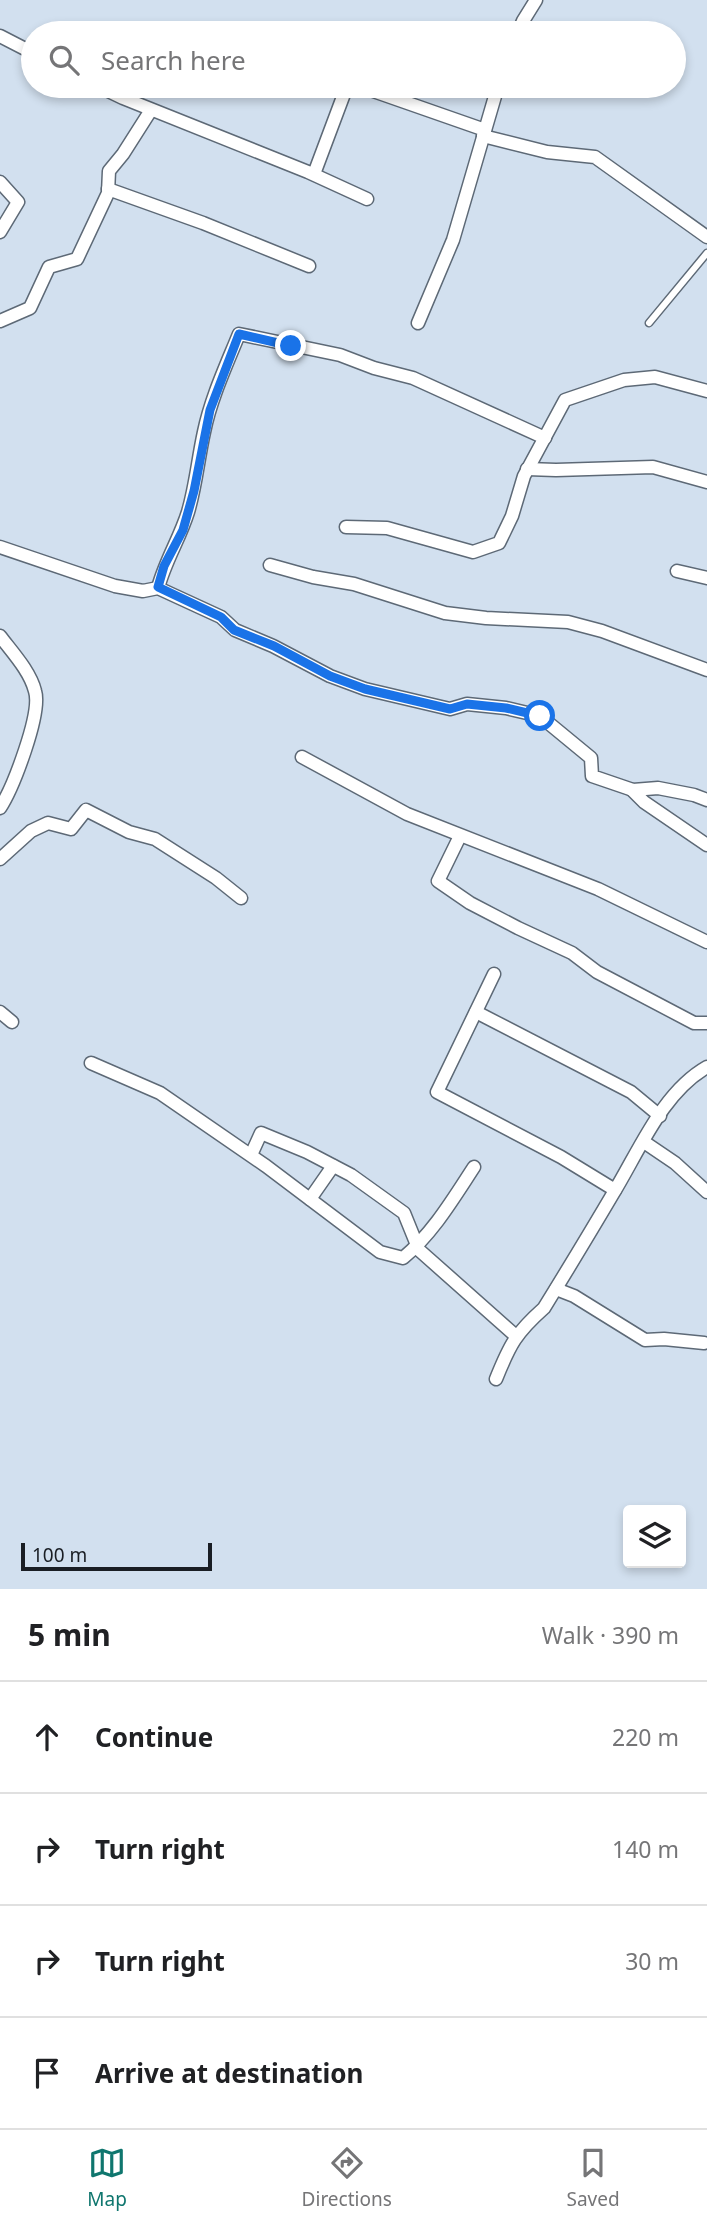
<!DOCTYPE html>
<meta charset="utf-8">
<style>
body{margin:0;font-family:"Noto Sans",sans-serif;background:#f6f6f6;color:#202124}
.controls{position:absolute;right:21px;bottom:21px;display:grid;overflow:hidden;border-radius:7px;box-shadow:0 4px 10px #0003}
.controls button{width:63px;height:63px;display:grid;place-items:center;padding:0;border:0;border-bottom:2px solid #e0e0e0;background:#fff;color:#202124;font:35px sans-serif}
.scale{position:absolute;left:21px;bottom:18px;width:191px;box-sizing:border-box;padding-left:7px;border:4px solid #1a1e24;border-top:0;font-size:19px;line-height:24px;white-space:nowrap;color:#1a1e24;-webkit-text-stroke:5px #d2e0ef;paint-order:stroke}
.stop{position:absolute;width:21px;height:21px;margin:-16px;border:5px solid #1a73e8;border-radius:50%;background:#fff}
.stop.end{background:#1a73e8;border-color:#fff;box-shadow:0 2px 7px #0008}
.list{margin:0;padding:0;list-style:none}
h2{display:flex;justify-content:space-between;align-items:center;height:91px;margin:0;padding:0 28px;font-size:30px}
h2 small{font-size:23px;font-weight:400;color:#757577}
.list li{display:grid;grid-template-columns:46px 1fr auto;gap:21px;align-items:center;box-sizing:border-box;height:112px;padding:0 28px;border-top:2px solid #e0e0e0}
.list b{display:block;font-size:26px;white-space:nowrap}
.list em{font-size:23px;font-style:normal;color:#757577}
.icon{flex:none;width:38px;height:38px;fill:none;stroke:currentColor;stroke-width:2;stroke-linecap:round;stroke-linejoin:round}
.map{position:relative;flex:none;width:707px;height:1589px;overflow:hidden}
.search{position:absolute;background:#fff;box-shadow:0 4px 10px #0003;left:21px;right:21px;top:21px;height:77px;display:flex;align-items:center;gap:18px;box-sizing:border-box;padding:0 24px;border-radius:38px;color:#757577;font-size:26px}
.sheet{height:539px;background:#fff}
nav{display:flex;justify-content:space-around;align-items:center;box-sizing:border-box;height:98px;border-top:2px solid #e0e0e0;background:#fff;font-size:19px;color:#757577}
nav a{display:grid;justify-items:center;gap:4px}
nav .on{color:#0f766e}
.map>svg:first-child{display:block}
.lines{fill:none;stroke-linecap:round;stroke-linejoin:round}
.lane-casing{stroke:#5d6976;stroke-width:9}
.street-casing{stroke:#5d6976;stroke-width:15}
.lane{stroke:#fff;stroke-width:6}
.street{stroke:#fff;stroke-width:12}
.route{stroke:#1a73e8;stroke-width:9}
</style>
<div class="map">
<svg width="707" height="1589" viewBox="0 0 707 1589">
<rect width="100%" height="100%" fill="#d2e0ef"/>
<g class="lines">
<defs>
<path id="lane" d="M649,323L707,253"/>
<g id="street">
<path d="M518,33L523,21L536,0"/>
<path d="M0,36L33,53"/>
<path d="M98,86L123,98L308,172L367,199"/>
<path d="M359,86L485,130"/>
<path d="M483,136L547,152L595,157L707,237"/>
<path d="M314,174L347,86"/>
<path d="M0,182L18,202L0,232"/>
<path d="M108,189L203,223L309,266"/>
<path d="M0,321L30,308L49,267L77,259L108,193L109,171L123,154L151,110"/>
<path d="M418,323L453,240L498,86"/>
<path d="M527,469L556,470L653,467L707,482"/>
<path d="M346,527L387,528L473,552L499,543L512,516L524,476L565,400L624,380L655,377L707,391"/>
<path d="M0,547L115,586L143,591L158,588L221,617L235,630L273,646L330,676L365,689L450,709L467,704L506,708L540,716L591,758L592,776L633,790L658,788L694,795L707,800"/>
<path d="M270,565L313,577L354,584L445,613L486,618L568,622L602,631L707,670"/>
<path d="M677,571L707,578"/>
<path d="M158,588C165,561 180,538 188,512C196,485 198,459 204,432C211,398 226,366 239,334L340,355L374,368L413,378L545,438"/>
<path d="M0,636C12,652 30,671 35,691C42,713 13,788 0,808"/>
<path d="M302,757L407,814L598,889L707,942"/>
<path d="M632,790L644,802L707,845"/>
<path d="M460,836L438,881L470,903L518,928L572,953L597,972L694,1023H707"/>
<path d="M0,859L31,831L48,823L71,829L86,810L129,832L155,839L216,878L241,898"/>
<path d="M494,974L437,1092L561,1157L615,1190"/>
<path d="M0,1012L12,1022"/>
<path d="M476,1012L631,1092L660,1116"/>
<path d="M91,1063L160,1093L266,1166L380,1252L403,1258C433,1233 453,1199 474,1167"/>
<path d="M644,1142L675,1163L707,1192"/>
<path d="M251,1155L261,1133L307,1152L351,1175L404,1213L419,1250L516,1336"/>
<path d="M310,1199L333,1166"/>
<path d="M556,1289L574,1296L645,1340L664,1339L704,1343"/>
<path d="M496,1379C510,1344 516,1333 544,1308C568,1269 591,1231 614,1192C640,1149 663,1092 707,1067"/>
</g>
</defs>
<use href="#lane" class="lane-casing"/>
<use href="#street" class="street-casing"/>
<use href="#lane" class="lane"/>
<use href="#street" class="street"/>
</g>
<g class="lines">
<path class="route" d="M291,346L239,334L210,410L194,491L183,530L164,566L158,587L221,617L234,630L274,646L330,676L365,689L450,709L467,704L506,708L540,716"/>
</g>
</svg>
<div class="controls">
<button><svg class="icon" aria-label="layers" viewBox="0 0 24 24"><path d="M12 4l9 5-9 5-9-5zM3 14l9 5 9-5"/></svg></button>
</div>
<div class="scale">100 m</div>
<div class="stop" style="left:540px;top:716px"></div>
<div class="stop end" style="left:291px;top:346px"></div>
<div class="search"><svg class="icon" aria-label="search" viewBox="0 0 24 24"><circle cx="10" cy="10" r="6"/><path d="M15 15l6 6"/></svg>Search here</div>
</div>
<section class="sheet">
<h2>5 min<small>Walk · 390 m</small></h2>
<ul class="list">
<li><svg class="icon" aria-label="ahead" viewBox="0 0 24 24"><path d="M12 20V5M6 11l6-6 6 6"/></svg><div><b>Continue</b></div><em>220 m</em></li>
<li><svg class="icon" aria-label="right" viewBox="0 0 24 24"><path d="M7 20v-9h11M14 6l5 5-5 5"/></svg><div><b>Turn right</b></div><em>140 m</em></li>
<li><svg class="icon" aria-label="right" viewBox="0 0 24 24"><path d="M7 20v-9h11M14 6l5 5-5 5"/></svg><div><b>Turn right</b></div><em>30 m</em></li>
<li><svg class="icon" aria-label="arrive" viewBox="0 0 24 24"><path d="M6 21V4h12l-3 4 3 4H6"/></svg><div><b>Arrive at destination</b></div></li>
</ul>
</section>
<nav>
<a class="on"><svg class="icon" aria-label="map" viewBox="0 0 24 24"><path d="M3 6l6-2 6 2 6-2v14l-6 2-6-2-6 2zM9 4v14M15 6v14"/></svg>Map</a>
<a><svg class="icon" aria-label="directions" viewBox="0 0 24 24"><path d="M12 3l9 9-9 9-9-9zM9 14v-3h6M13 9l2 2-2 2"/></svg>Directions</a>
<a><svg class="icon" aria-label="saved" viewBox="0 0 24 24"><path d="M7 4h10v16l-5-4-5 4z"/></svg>Saved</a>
</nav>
